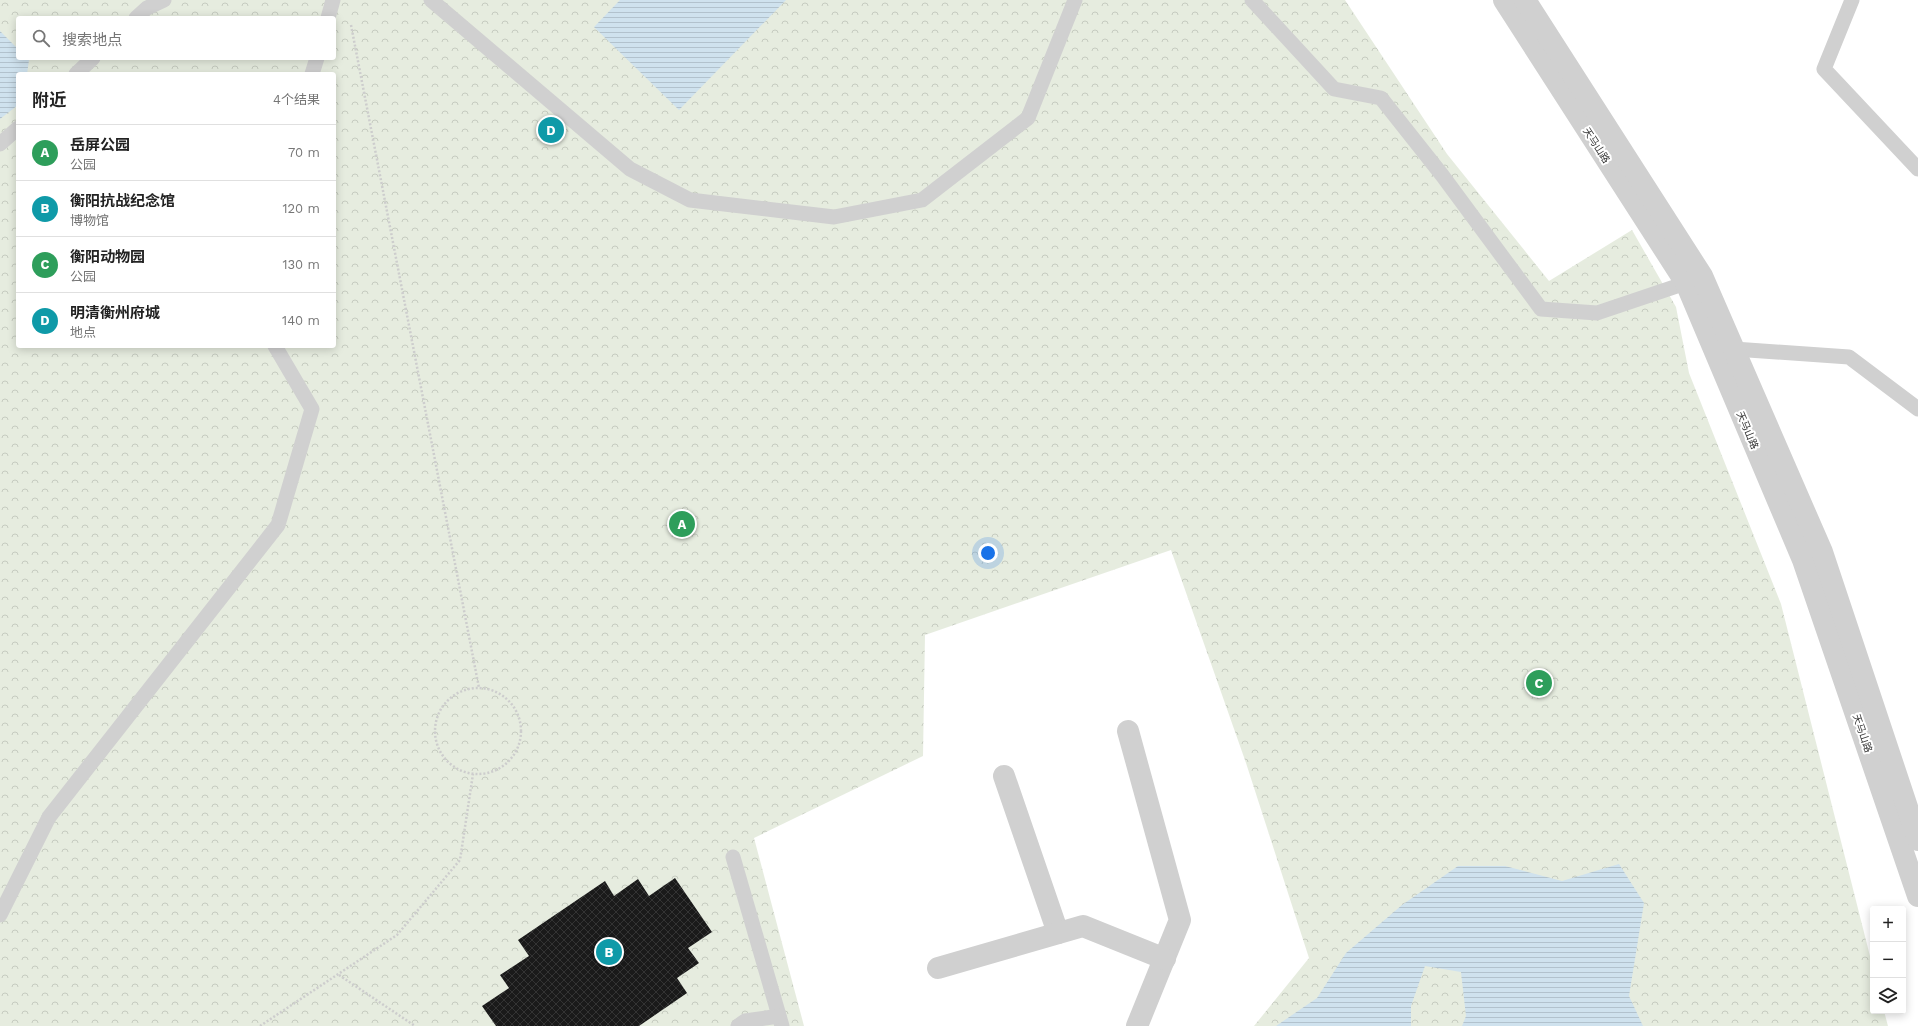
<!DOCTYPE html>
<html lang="zh">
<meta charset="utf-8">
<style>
body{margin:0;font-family:"Work Sans","Noto Sans SC",sans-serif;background:#f6f6f6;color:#222}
.controls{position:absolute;right:12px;bottom:12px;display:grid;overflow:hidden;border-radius:4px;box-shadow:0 2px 10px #0003}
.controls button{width:36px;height:36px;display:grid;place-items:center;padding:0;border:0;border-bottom:1px solid #e0e0e0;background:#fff;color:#222;font:20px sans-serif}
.you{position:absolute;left:988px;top:553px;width:14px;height:14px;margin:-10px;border:3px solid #fff;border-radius:50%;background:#1a73e8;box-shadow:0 0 0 6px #1a73e833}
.badge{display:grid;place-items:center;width:26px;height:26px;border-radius:50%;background:#e63946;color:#fff;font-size:13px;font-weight:700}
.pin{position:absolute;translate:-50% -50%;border:2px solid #fff;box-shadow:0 1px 4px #0006}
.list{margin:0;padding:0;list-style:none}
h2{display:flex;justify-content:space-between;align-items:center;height:52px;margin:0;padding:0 16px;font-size:17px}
h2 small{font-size:13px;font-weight:400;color:#767676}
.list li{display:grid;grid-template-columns:26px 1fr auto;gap:12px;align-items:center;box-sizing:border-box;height:56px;padding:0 16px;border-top:1px solid #e0e0e0}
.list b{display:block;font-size:15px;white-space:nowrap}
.list p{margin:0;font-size:13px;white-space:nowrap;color:#767676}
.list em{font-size:13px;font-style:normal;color:#767676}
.icon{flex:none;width:22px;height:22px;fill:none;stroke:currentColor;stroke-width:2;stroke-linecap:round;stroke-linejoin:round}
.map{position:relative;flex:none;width:1918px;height:1026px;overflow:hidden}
.search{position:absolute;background:#fff;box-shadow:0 2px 10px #0003;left:16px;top:16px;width:320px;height:44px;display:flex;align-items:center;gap:10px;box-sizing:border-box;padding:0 14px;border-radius:4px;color:#767676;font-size:15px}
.panel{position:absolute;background:#fff;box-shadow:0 2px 10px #0003;left:16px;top:72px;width:320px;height:276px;border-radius:4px}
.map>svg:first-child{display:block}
.forest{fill:url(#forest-crowns);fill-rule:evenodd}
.water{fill:url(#water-rules)}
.building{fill:url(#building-cross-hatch)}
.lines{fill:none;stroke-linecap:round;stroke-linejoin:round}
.path{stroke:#cdcdcd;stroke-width:2.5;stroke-dasharray:2 2;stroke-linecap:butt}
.service{stroke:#d0d0d0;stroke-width:15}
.minor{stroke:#d0d0d0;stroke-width:22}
.tertiary{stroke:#d0d0d0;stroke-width:22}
.labels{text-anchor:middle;stroke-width:4;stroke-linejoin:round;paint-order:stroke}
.street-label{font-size:10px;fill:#333;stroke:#fff}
</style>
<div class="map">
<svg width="1918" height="1026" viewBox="0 0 1918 1026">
<defs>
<pattern id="forest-crowns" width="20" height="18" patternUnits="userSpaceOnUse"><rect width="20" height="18" fill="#e6ecdf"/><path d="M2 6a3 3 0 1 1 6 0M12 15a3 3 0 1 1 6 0" fill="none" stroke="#c6cbc0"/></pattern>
<pattern id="water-rules" width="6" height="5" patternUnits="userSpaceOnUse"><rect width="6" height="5" fill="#cfe2ee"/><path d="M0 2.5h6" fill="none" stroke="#b2c2cd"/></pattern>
<pattern id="building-cross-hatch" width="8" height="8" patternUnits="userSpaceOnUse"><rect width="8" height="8" fill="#1a1a1a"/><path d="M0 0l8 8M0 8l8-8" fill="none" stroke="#333"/></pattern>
</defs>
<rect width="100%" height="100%" fill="#fff"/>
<path class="forest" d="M0,0H1345L1447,154L1549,281L1632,230L1676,307L1689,373L1781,604L1873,968V1011H1884L1888,1026H1254L1309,958L1246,763L1171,550L925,635L923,756L754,838L804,1026H0ZM18,18H334V58H18ZM18,74H334V346H18Z"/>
<g class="water">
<path d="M620,0H786L679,110L594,27Z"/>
<path d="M0,31L18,49V58H27L29,60L27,74H18V105L0,119Z"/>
<path d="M1619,864L1644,903L1629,996L1643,1026H1462L1466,1016L1461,972L1425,966L1411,1006V1026H1276L1317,998L1346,953L1402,905L1458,866H1505L1562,881Z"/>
</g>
<path class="building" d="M675,878L712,932L688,948L699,963L677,978L687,993L639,1026H496L482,1006L509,988L500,975L529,956L518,940L605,881L614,896L638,879L649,896Z"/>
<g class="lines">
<g class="path">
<path d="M351,25L479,688"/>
<circle cx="478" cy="731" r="43"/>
<path d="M339,975L415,1026"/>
<path d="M260,1026L397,935L460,860L473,774"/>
</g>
<g class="service">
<path d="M431,0L630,169L690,200L834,217L922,200L1028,118L1075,0"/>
<path d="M1252,0L1334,89L1381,98L1442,175L1541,309L1597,313L1686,283"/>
<path d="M1852,0L1824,69L1918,169"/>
<path d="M136,18L147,8L164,0"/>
<path d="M328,18L333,0"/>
<path d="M76,74L93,58"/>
<path d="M312,74L317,58"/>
<path d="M0,144L18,128"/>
<path d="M1734,349L1849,357L1918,409"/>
<path d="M733,857L782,1026"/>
<path d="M0,915L49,817L278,525L312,409L275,346"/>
<path d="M738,1026L745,1021L779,1016"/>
</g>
<g class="minor">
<path d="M1128,731L1180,920L1137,1026"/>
<path d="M1004,776L1058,933"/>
<path d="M938,968L1083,926L1165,959"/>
</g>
<g class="tertiary">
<path d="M1504,0L1686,283L1803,560L1918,896"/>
<path d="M1525,0L1702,276L1822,552L1918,840"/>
</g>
</g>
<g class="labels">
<g class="street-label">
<text transform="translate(1597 145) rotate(57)" y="4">天马山路</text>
<text transform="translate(1748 430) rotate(67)" y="4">天马山路</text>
<text transform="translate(1863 733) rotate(71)" y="4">天马山路</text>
</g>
</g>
</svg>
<div class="controls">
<button>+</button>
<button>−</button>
<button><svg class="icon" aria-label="layers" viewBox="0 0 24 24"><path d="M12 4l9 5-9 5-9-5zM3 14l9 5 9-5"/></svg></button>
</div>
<div class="you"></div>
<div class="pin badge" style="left:682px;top:524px;background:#2e9e5b">A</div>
<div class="pin badge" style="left:609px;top:952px;background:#0f9aa8">B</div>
<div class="pin badge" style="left:1539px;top:683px;background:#2e9e5b">C</div>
<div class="pin badge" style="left:551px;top:130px;background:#0f9aa8">D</div>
<div class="search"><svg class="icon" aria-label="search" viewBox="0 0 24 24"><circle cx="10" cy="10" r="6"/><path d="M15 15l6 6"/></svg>搜索地点</div>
<section class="panel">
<h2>附近<small>4个结果</small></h2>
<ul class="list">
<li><span class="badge" style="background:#2e9e5b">A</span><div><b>岳屏公园</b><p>公园</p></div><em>70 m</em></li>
<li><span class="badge" style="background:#0f9aa8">B</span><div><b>衡阳抗战纪念馆</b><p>博物馆</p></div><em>120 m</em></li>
<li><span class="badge" style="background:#2e9e5b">C</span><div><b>衡阳动物园</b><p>公园</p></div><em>130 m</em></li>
<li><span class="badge" style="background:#0f9aa8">D</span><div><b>明清衡州府城</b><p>地点</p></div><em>140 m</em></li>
</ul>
</section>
</div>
